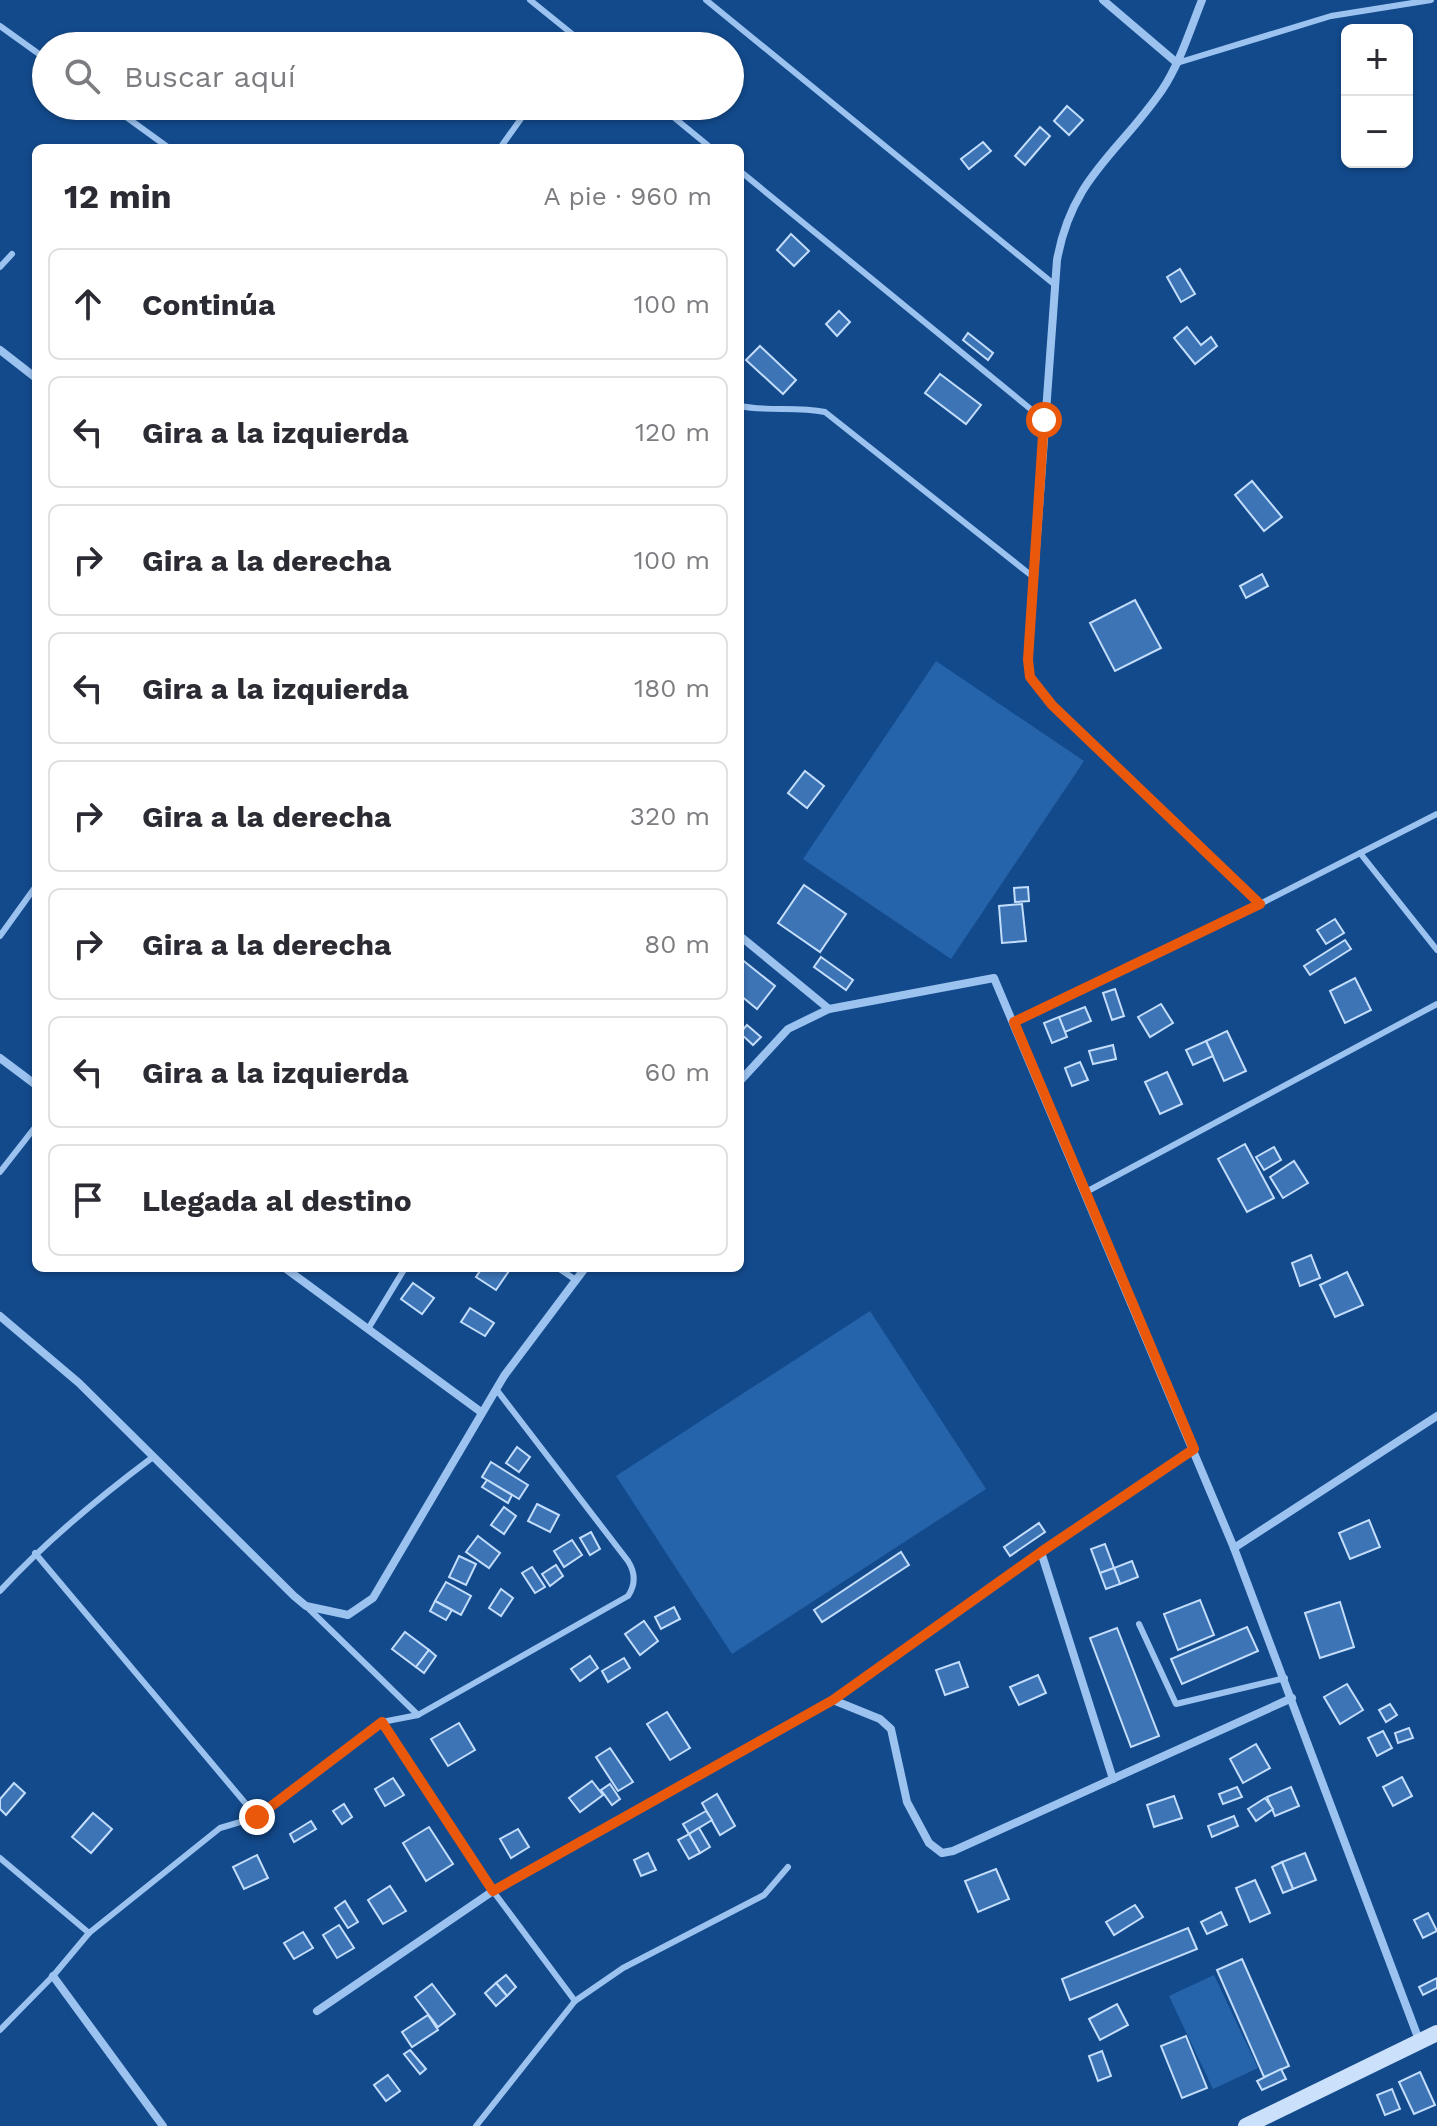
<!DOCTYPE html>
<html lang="es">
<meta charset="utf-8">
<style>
body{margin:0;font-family:"Work Sans",sans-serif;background:#f2f2f3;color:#2b2b33}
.controls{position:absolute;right:24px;top:24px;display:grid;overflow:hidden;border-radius:12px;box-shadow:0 2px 6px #0004}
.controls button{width:72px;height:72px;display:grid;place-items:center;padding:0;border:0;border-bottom:2px solid #e1e1e2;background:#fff;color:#2b2b33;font:40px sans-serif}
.stop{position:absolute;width:24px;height:24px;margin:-18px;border:6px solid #ea580c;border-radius:50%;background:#fff}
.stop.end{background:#ea580c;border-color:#fff;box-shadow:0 2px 8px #0008}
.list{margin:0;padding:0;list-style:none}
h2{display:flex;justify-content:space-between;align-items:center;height:104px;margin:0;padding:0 32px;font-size:34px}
h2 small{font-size:26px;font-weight:400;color:#7c7c81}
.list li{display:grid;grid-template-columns:52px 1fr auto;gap:24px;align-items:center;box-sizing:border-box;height:112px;margin:0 16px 16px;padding:0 16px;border:2px solid #e1e1e2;border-radius:12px}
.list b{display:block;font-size:30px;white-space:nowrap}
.list em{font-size:26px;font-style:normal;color:#7c7c81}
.icon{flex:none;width:44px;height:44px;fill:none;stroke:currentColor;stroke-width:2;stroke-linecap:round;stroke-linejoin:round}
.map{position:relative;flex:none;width:1437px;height:2126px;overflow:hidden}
.search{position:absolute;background:#fff;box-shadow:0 2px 6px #0004;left:32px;top:32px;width:712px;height:88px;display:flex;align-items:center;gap:20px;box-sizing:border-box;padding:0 28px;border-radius:44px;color:#7c7c81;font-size:30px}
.panel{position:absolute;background:#fff;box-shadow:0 2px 6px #0004;left:32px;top:144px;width:712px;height:1128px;border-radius:12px}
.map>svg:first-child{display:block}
.green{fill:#2564ab}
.building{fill:#3c74b5;stroke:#c3ddfc;stroke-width:2}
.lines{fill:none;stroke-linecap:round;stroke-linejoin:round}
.lane{stroke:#9cc3f0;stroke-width:6}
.street{stroke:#9cc3f0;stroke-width:8}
.secondary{stroke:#cae0fb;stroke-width:16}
.route{stroke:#ea580c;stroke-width:10}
</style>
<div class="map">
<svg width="1437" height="2126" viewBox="0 0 1437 2126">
<rect width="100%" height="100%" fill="#134a8c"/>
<g class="green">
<path d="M936,661L1084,761L951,959L803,859Z"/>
<path d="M870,1311L986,1489L732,1654L616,1476Z"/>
<path d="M1214,1975L1258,2068L1213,2089L1169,1996Z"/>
</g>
<g class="building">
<path d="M1067,106L1083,120L1069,135L1054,121Z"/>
<path d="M1040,127L1050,136L1025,165L1015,156Z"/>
<path d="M983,142L991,151L969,169L961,159Z"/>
<path d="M791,234L809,251L794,266L777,250Z"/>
<path d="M1180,269L1195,294L1181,302L1167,277Z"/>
<path d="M839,311L850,322L837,336L826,324Z"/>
<path d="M1187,327L1201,345L1211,337L1217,346L1195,364L1174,338Z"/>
<path d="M968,333L993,353L988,360L963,340Z"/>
<path d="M760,346L796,380L783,394L746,360Z"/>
<path d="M940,374L981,405L966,424L925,393Z"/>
<path d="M1252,481L1282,517L1264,531L1235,495Z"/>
<path d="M1262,574L1268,586L1246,598L1240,586Z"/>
<path d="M1135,600L1161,648L1115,671L1090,623Z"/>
<path d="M805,771L824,786L807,808L788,793Z"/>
<path d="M804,885L846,914L820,952L778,923Z"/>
<path d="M1028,887L1029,901L1015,902L1014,888Z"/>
<path d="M1022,904L1026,941L1002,943L999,906Z"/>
<path d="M1335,919L1344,933L1326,944L1317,930Z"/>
<path d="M1345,940L1351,949L1310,975L1304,966Z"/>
<path d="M821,957L853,980L846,990L814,967Z"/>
<path d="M740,958L775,986L757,1009L740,995Z"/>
<path d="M1355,978L1371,1010L1345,1023L1330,991Z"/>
<path d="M1115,989L1124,1016L1112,1020L1103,993Z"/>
<path d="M1161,1004L1173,1023L1150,1037L1138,1017Z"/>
<path d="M1085,1007L1091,1021L1065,1032L1059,1017Z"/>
<path d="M1059,1017L1067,1037L1052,1043L1044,1023Z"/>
<path d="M747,1025L761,1037L753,1045L740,1033Z"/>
<path d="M1227,1031L1246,1071L1224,1081L1206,1041Z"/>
<path d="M1206,1041L1213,1056L1193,1065L1186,1050Z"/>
<path d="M1113,1045L1116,1059L1093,1064L1089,1051Z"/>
<path d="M1080,1062L1088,1080L1072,1086L1065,1068Z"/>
<path d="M1167,1072L1182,1104L1160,1114L1145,1082Z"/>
<path d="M1245,1144L1274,1198L1247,1212L1218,1159Z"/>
<path d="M1274,1147L1281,1160L1264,1170L1256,1157Z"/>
<path d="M1294,1161L1308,1183L1283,1198L1270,1177Z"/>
<path d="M1311,1255L1320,1278L1300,1286L1292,1263Z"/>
<path d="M482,1268H511L496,1290L476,1277Z"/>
<path d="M1347,1272L1363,1305L1335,1317L1320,1285Z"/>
<path d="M413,1283L434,1298L422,1314L401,1299Z"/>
<path d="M470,1308L494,1323L485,1336L461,1322Z"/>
<path d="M517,1447L530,1457L519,1472L506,1463Z"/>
<path d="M491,1462L528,1485L519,1499L482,1477Z"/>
<path d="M487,1480L512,1495L508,1503L482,1487Z"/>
<path d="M537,1504L559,1515L550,1532L528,1521Z"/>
<path d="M504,1507L516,1516L504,1534L491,1525Z"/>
<path d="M1369,1520L1380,1547L1350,1559L1339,1533Z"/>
<path d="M1039,1523L1045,1532L1010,1556L1004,1547Z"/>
<path d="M591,1532L600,1549L590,1555L580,1538Z"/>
<path d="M478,1536L500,1553L489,1568L466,1552Z"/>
<path d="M572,1540L582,1555L564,1567L554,1551Z"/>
<path d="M1105,1544L1114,1568L1100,1573L1091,1549Z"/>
<path d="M901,1552L909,1565L822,1622L814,1610Z"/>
<path d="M459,1556L476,1564L466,1585L449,1577Z"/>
<path d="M1132,1561L1138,1577L1120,1584L1114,1568Z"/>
<path d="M556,1565L563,1576L550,1586L542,1574Z"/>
<path d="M532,1567L545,1587L535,1593L522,1573Z"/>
<path d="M1114,1568L1120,1584L1106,1589L1100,1573Z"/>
<path d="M446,1582L471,1596L461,1615L435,1601Z"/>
<path d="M501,1589L513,1598L501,1616L489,1608Z"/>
<path d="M1200,1600L1214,1635L1178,1650L1164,1614Z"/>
<path d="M435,1601L452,1610L446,1620L430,1611Z"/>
<path d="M1340,1602L1354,1647L1320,1658L1305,1613Z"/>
<path d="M674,1607L680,1619L661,1629L655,1617Z"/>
<path d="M644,1621L658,1641L640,1655L625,1634Z"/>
<path d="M1247,1627L1258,1651L1182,1684L1171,1659Z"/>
<path d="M1117,1628L1159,1736L1131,1747L1090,1638Z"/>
<path d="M405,1632L429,1650L416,1667L392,1649Z"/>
<path d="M429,1650L436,1656L424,1673L416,1667Z"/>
<path d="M590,1656L598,1668L580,1681L571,1669Z"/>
<path d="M624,1658L630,1668L608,1682L602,1671Z"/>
<path d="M959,1662L968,1687L945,1695L936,1670Z"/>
<path d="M1038,1675L1046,1693L1019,1705L1010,1687Z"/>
<path d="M1347,1684L1363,1710L1340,1724L1324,1697Z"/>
<path d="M1390,1704L1397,1715L1386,1722L1379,1710Z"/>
<path d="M667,1712L690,1748L670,1760L647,1724Z"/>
<path d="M459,1723L475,1750L448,1766L431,1739Z"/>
<path d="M1409,1728L1413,1738L1398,1743L1395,1733Z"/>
<path d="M1383,1731L1392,1748L1377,1756L1368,1738Z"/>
<path d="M1256,1744L1270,1768L1243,1783L1230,1759Z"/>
<path d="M610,1748L633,1782L618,1791L596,1757Z"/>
<path d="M1402,1777L1412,1796L1393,1806L1383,1787Z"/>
<path d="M393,1778L404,1795L385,1806L375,1789Z"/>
<path d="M592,1781L603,1795L580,1812L569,1798Z"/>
<path d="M14,1783L25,1793L6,1815L0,1809V1799Z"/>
<path d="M610,1784L620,1799L612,1805L601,1790Z"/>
<path d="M1237,1787L1242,1797L1223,1804L1219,1794Z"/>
<path d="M1291,1787L1299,1806L1275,1816L1267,1797Z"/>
<path d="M717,1794L735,1826L720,1835L702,1803Z"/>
<path d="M1174,1796L1182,1818L1154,1827L1147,1805Z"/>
<path d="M1265,1798L1273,1809L1256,1821L1248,1809Z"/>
<path d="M344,1804L352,1817L342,1824L333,1811Z"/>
<path d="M706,1811L712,1820L689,1834L683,1824Z"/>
<path d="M93,1813L112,1829L91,1853L72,1837Z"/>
<path d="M1234,1816L1238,1826L1212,1837L1208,1826Z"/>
<path d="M311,1821L316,1829L294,1842L290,1834Z"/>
<path d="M429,1827L453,1864L426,1881L403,1843Z"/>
<path d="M699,1828L710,1847L700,1853L689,1834Z"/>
<path d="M518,1829L529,1847L511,1858L500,1839Z"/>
<path d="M689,1834L700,1853L689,1859L678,1840Z"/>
<path d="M648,1853L656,1870L641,1876L634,1860Z"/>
<path d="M1305,1853L1316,1880L1293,1889L1282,1862Z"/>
<path d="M257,1855L268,1878L244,1889L233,1867Z"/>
<path d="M1282,1862L1293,1889L1283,1893L1272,1867Z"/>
<path d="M996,1869L1009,1899L978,1912L965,1881Z"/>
<path d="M1255,1880L1270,1913L1250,1922L1236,1888Z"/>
<path d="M390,1886L406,1911L383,1924L368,1900Z"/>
<path d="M345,1901L358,1922L348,1928L335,1908Z"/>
<path d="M1135,1905L1143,1917L1114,1935L1106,1922Z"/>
<path d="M1221,1912L1227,1925L1207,1934L1201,1922Z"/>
<path d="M1428,1913L1437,1931L1423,1938L1414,1920Z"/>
<path d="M339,1925L354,1948L337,1958L323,1935Z"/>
<path d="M1188,1928L1197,1949L1070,2000L1062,1979Z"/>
<path d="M303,1932L313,1948L294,1959L284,1943Z"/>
<path d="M1242,1959L1289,2066L1264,2077L1217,1970Z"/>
<path d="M506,1975L516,1987L507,1996L496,1983Z"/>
<path d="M1437,1978V1988L1423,1995L1419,1987Z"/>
<path d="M496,1983L507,1996L496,2006L485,1993Z"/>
<path d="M432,1984L455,2014L438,2027L415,1997Z"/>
<path d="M1117,2004L1128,2025L1100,2040L1089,2019Z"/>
<path d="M428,2015L438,2030L412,2047L402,2032Z"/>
<path d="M1186,2036L1207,2088L1182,2098L1161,2046Z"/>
<path d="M410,2050L426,2069L420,2074L404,2054Z"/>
<path d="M1102,2051L1111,2076L1098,2081L1089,2056Z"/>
<path d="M1281,2069L1286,2079L1262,2090L1257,2081Z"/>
<path d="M1420,2072L1435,2105L1414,2114L1399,2082Z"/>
<path d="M388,2075L400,2091L386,2101L374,2085Z"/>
<path d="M1392,2089L1400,2109L1385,2115L1377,2095Z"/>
</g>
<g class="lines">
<g class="lane">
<path d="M530,0L587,46"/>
<path d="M706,0L1055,285"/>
<path d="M0,26L46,59"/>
<path d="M1177,63L1331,16L1431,0"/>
<path d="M111,106L169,148"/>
<path d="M660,106L711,148"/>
<path d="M500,148L530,106"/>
<path d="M740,171L1044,420"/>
<path d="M0,267L12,254"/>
<path d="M740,406C769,412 796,406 825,412L1032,576"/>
<path d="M1360,853L1437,950"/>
<path d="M1260,904L1437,814"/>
<path d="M0,936L36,886"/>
<path d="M0,1172L36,1126"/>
<path d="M1086,1192L1437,1004"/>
<path d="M558,1268L576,1280"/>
<path d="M368,1329L405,1268"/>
<path d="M35,1553L257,1817"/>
<path d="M0,1591C47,1540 98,1498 153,1457"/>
<path d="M306,1606L418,1715"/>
<path d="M1139,1624L1176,1704L1285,1678"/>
<path d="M382,1722L493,1891L575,2001"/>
<path d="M0,1858L89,1933"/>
<path d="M0,2030L53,1976L89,1933L220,1828L257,1817L382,1722L418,1715L628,1596C636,1584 635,1572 628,1561L496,1389"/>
<path d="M476,2126L575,2001L623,1968L764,1895L788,1867"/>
</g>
<g class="street">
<path d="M1103,0L1177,63"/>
<path d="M0,350L36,378"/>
<path d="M740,936L829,1009"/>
<path d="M1014,1022L1260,904L1052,705L1030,677L1028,660L1057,260C1072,177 1118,154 1162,90C1180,63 1190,30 1202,0"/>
<path d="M0,1058L36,1085"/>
<path d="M740,1081L788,1029L829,1009L994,978L1234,1548L1419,2040"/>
<path d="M285,1268L481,1412"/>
<path d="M0,1316L79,1383L294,1596L306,1606L348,1615L373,1598L504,1376L585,1268"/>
<path d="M1234,1548L1437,1416"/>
<path d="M1041,1552L1113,1779"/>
<path d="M833,1700L880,1719L891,1729L907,1802L929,1843L942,1853L953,1851L1292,1698"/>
<path d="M53,1976L163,2126"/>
<path d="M317,2011L493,1891L833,1700L1041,1552L1194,1449"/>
</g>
<path class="secondary" d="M1246,2126L1437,2033"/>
</g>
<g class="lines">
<path class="route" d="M257,1817L382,1722L493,1891L833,1700L1041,1552L1194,1449L1014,1022L1260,904L1052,705L1030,677L1028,660L1044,420"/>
</g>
</svg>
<div class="controls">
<button>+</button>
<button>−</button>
</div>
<div class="stop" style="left:1044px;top:420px"></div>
<div class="stop end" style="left:257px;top:1817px"></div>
<div class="search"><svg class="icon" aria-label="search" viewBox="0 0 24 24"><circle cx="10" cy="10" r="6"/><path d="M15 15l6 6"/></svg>Buscar aquí</div>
<section class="panel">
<h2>12 min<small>A pie · 960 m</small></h2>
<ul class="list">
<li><svg class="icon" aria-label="ahead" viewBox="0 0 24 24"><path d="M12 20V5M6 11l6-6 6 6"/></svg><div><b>Continúa</b></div><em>100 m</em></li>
<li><svg class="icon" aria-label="left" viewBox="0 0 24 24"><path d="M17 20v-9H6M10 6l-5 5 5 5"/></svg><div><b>Gira a la izquierda</b></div><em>120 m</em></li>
<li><svg class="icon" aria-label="right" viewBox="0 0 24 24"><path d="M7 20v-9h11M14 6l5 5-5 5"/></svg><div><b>Gira a la derecha</b></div><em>100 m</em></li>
<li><svg class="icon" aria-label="left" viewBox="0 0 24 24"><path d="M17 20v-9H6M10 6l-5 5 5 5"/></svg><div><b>Gira a la izquierda</b></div><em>180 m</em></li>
<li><svg class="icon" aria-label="right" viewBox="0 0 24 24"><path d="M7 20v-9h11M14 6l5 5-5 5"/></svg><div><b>Gira a la derecha</b></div><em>320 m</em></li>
<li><svg class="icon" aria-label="right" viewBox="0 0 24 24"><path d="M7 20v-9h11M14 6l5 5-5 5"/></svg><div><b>Gira a la derecha</b></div><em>80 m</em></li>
<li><svg class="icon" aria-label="left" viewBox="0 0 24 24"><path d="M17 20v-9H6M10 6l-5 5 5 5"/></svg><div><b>Gira a la izquierda</b></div><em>60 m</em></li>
<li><svg class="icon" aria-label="arrive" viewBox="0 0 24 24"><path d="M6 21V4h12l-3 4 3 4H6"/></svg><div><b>Llegada al destino</b></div></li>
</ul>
</section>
</div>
